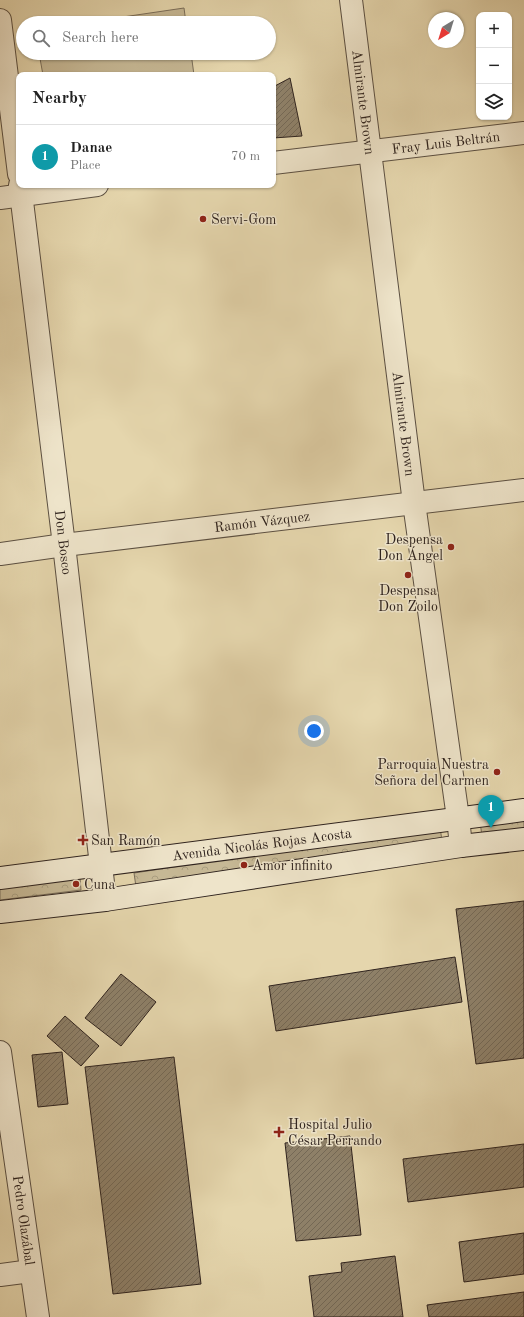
<!DOCTYPE html>
<meta charset="utf-8">
<style>
body{margin:0;font-family:"Old Standard TT",serif;background:#f2f2f2;color:#222}
.controls{position:absolute;right:12px;top:12px;display:grid;overflow:hidden;border-radius:8px;box-shadow:0 1px 3px #0004}
.controls button{width:36px;height:36px;display:grid;place-items:center;padding:0;border:0;border-bottom:1px solid #e0e0e0;background:#fff;color:#222;font:20px sans-serif}
.compass{position:absolute;left:428px;top:12px;width:36px;height:36px;border-radius:50%;background:#fff;box-shadow:0 1px 3px #0004;rotate:218deg}
.you{position:absolute;left:314px;top:731px;width:14px;height:14px;margin:-10px;border:3px solid #fff;border-radius:50%;background:#1a73e8;box-shadow:0 0 0 6px #1a73e833}
.badge{display:grid;place-items:center;width:26px;height:26px;border-radius:50%;background:#1a73e8;color:#fff;font-size:13px;font-weight:700}
.pin{position:absolute;translate:-50% -33px;filter:drop-shadow(0 1px 2px #0008)}
.pin::after{content:'';position:absolute;top:21px;width:14px;height:12px;background:inherit;clip-path:polygon(0 0,100% 0,50% 100%)}
.list{margin:0;padding:0;list-style:none}
h2{display:flex;justify-content:space-between;align-items:center;height:52px;margin:0;padding:0 16px;font-size:17px}
h2 small{font-size:13px;font-weight:400;color:#767676}
.list li{display:grid;grid-template-columns:26px 1fr auto;gap:12px;align-items:center;box-sizing:border-box;height:64px;padding:0 16px;border-top:1px solid #e0e0e0}
.list b{display:block;font-size:15px;white-space:nowrap}
.list p{margin:0;font-size:13px;white-space:nowrap;color:#767676}
.list em{font-size:13px;font-style:normal;color:#767676}
.icon{flex:none;width:22px;height:22px;fill:none;stroke:currentColor;stroke-width:2;stroke-linecap:round;stroke-linejoin:round}
.map{position:relative;flex:none;width:524px;height:1317px;overflow:hidden}
.search{position:absolute;background:#fff;box-shadow:0 1px 3px #0004;left:16px;top:16px;width:260px;height:44px;display:flex;align-items:center;gap:10px;box-sizing:border-box;padding:0 14px;border-radius:22px;color:#767676;font-size:15px}
.panel{position:absolute;background:#fff;box-shadow:0 1px 3px #0004;left:16px;top:72px;width:260px;height:116px;border-radius:8px}
.map>svg:first-child{display:block}
.park{fill:url(#park-crowns);stroke:#7a6e5a}
.pitch{fill:#c6b895;stroke:#7a6e5a}
.building{fill:url(#building-hatch);stroke:#2f231e}
.lines{fill:none;stroke-linecap:round;stroke-linejoin:round}
.street-casing{stroke:#5c5042;stroke-width:24}
.secondary-casing{stroke:#2f231e;stroke-width:24}
.street{stroke:#eee4ca;stroke-width:22}
.secondary{stroke:#eee4ca;stroke-width:22}
.poi-dot{fill:#8f2418;stroke:#eee4ca;stroke-width:1.5}
.labels{text-anchor:middle;stroke-width:3;stroke-linejoin:round;paint-order:stroke}
.street-label{font-size:14px;fill:#2f231e;stroke:#eee4ca}
.poi-label{font-size:14px;fill:#2f231e;stroke:#eee4ca;text-anchor:start}
</style>
<div class="map">
<svg width="524" height="1317" viewBox="0 0 524 1317">
<defs>
<pattern id="park-crowns" width="20" height="18" patternUnits="userSpaceOnUse"><rect width="20" height="18" fill="#c6b895"/><path d="M2 6a3 3 0 1 1 6 0M12 15a3 3 0 1 1 6 0" fill="none" stroke="#aa9e80"/></pattern>
<pattern id="building-hatch" width="6" height="6" patternUnits="userSpaceOnUse"><rect width="6" height="6" fill="#8e8068"/><path d="M-1 1l2-2M0 6l6-6M5 7l2-2" fill="none" stroke="#746855"/></pattern>
</defs>
<rect width="100%" height="100%" fill="#e5d6ad"/>
<filter id="stains"><feTurbulence type="fractalNoise" baseFrequency=".005" numOctaves="4"/><feColorMatrix values="0 0 0 0 .2 0 0 0 0 .09 0 0 0 0 .02 0 0 0 .5 -.17"/></filter>
<radialGradient id="worn" r=".72"><stop offset=".6" stop-color="#630" stop-opacity="0"/><stop offset="1" stop-color="#630" stop-opacity=".3"/></radialGradient>
<g class="park">
<path d="M524,817V831L482,836L480,822Z"/>
<path d="M440,827L442,841L136,887L134,873Z"/>
<path d="M80,878L81,890L0,900V887Z"/>
</g>
<g class="pitch">
<path d="M184,8L186,23H82Z"/>
<path d="M39,53H191L194,75H43Z"/>
</g>
<g class="building">
<path d="M290,78L302,136L273,138V87Z"/>
<path d="M524,901V1058L476,1064L456,909Z"/>
<path d="M455,957L462,1002L276,1031L269,986Z"/>
<path d="M121,974L156,1002L121,1046L85,1018Z"/>
<path d="M65,1016L99,1046L81,1066L47,1036Z"/>
<path d="M62,1052L68,1104L38,1107L32,1055Z"/>
<path d="M174,1057L201,1284L113,1294L85,1067Z"/>
<path d="M350,1136L361,1235L296,1241L285,1143Z"/>
<path d="M524,1144V1187L408,1202L403,1159Z"/>
<path d="M524,1233V1274L464,1282L459,1242Z"/>
<path d="M395,1256L403,1317H314L309,1276L342,1272L341,1263Z"/>
<path d="M524,1292V1317H429L427,1305Z"/>
</g>
<g class="lines">
<defs>
<g id="street">
<path id="s1" d="M351,0L414,503L458,818L461,846"/>
<path d="M0,20L19,174"/>
<path id="s2" d="M273,163L524,133"/>
<path id="s3" d="M20,185L64,545L105,900"/>
<path d="M0,198L97,185"/>
<path id="s4" d="M0,554L64,545L524,490"/>
<path id="s5" d="M0,1052L38,1317"/>
<path d="M0,1275L31,1271"/>
</g>
<g id="secondary">
<path id="s6" d="M0,878L524,810"/>
<path d="M0,912L105,900L461,846L524,839"/>
</g>
</defs>
<use href="#street" class="street-casing"/>
<use href="#secondary" class="secondary-casing"/>
<use href="#street" class="street"/>
<use href="#secondary" class="secondary"/>
</g>
<g class="poi-dot">
<circle cx="203" cy="219" r="4"/>
<circle cx="451" cy="547" r="4"/>
<circle cx="408" cy="575" r="4"/>
<circle cx="497" cy="772" r="4"/>
<path d="M81 834h4v4h4v4h-4v4h-4v-4h-4v-4h4z"/>
<circle cx="244" cy="865" r="4"/>
<circle cx="76" cy="884" r="4"/>
<path d="M277 1126h4v4h4v4h-4v4h-4v-4h-4v-4h4z"/>
</g>
<g class="labels">
<g class="street-label">
<text dy="5" stroke="none"><textPath href="#s1" startOffset="103">Almirante Brown</textPath></text>
<text dy="5" stroke="none"><textPath href="#s2" startOffset="174">Fray Luis Beltrán</textPath></text>
<text dy="5" stroke="none"><textPath href="#s1" startOffset="427">Almirante Brown</textPath></text>
<text dy="5" stroke="none"><textPath href="#s4" startOffset="264">Ramón Vázquez</textPath></text>
<text dy="5" stroke="none"><textPath href="#s3" startOffset="360">Don Bosco</textPath></text>
<text dy="5" stroke="none"><textPath href="#s6" startOffset="264">Avenida Nicolás Rojas Acosta</textPath></text>
<text dy="5" stroke="none"><textPath href="#s5" startOffset="170">Pedro Olazábal</textPath></text>
</g>
<g class="poi-label">
<text x="211" y="224">Servi-Gom</text>
<text x="443" y="544" text-anchor="end">Despensa<tspan x="443" dy="16">Don Ángel</tspan></text>
<text x="408" y="595" text-anchor="middle">Despensa<tspan x="408" dy="16">Don Zoilo</tspan></text>
<text x="489" y="769" text-anchor="end">Parroquia Nuestra<tspan x="489" dy="16">Señora del Carmen</tspan></text>
<text x="91" y="845">San Ramón</text>
<text x="252" y="870">Amor infinito</text>
<text x="84" y="889">Cuna</text>
<text x="288" y="1129">Hospital Julio<tspan x="288" dy="16">César Perrando</tspan></text>
</g>
</g>
<rect width="100%" height="100%" filter="url(#stains)"/>
<rect width="100%" height="100%" fill="url(#worn)"/>
</svg>
<div class="controls">
<button>+</button>
<button>−</button>
<button><svg class="icon" aria-label="layers" viewBox="0 0 24 24"><path d="M12 4l9 5-9 5-9-5zM3 14l9 5 9-5"/></svg></button>
</div>
<svg class="compass" viewBox="-18 -18 36 36"><path d="M0-13l5 13h-10z" fill="#e53935"/><path d="M0 13l5-13h-10z" fill="#767676"/></svg>
<div class="you"></div>
<div class="pin badge" style="left:491px;top:828px;background:#0f9aa8">1</div>
<div class="search"><svg class="icon" aria-label="search" viewBox="0 0 24 24"><circle cx="10" cy="10" r="6"/><path d="M15 15l6 6"/></svg>Search here</div>
<section class="panel">
<h2>Nearby<small></small></h2>
<ul class="list">
<li><span class="badge" style="background:#0f9aa8">1</span><div><b>Danae</b><p>Place</p></div><em>70 m</em></li>
</ul>
</section>
</div>
